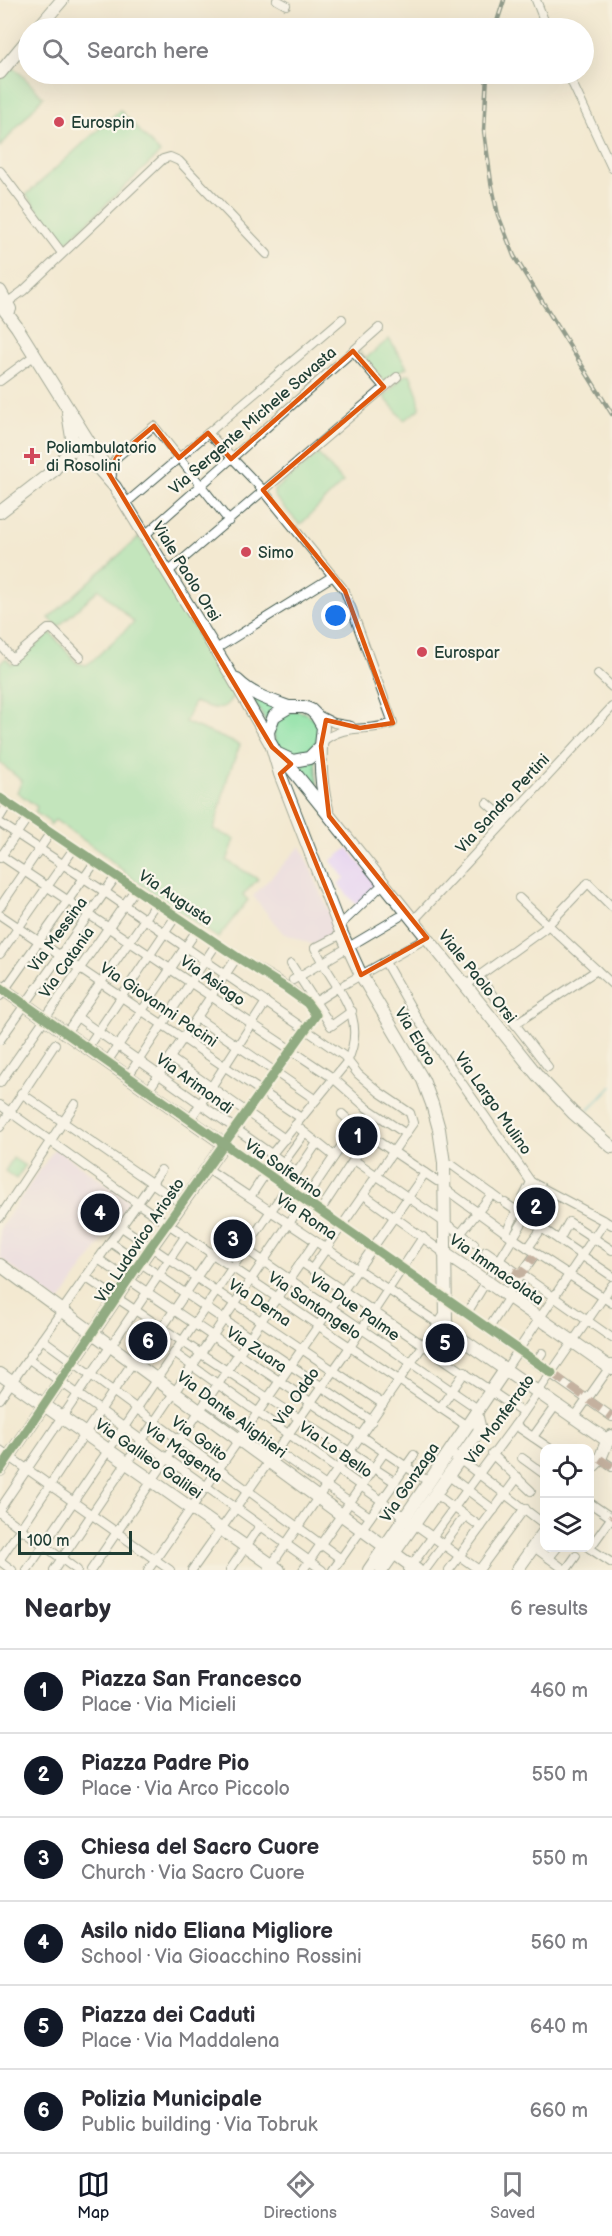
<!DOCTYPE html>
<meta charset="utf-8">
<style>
body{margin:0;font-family:"Balsamiq Sans",sans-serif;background:#f2f2f3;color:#2b2b33}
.controls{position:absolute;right:18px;bottom:18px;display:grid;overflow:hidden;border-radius:12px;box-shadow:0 6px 24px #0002}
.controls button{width:54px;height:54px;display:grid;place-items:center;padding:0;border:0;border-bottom:2px solid #e1e1e2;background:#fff;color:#2b2b33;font:30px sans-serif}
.scale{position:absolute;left:18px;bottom:15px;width:114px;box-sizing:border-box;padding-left:6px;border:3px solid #1f3d34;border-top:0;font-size:16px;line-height:21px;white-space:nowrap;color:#1f3d34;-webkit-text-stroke:4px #fbf7ec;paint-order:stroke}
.you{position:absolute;left:336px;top:616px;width:21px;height:21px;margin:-15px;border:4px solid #fff;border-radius:50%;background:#1a73e8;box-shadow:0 0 0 9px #1a73e833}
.badge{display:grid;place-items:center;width:39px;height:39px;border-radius:50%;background:#111827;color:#fff;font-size:20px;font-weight:700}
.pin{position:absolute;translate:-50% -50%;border:3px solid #fff;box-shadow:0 2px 6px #0006}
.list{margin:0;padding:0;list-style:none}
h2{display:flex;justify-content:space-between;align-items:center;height:78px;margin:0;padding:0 24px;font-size:26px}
h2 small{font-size:20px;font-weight:400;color:#7c7c81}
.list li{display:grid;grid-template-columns:39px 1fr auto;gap:18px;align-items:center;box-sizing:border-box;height:84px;padding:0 24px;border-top:2px solid #e1e1e2}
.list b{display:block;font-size:22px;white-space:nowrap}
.list p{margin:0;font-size:20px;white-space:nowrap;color:#7c7c81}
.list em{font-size:20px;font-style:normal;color:#7c7c81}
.icon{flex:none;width:33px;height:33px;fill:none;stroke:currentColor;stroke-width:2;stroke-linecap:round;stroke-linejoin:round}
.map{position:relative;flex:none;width:612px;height:1570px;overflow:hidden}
.search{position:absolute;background:#fff;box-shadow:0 6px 24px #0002;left:18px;right:18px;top:18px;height:66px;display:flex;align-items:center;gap:15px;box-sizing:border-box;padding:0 21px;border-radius:33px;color:#7c7c81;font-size:22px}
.sheet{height:582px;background:#fff}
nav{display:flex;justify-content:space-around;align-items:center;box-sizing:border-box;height:84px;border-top:2px solid #e1e1e2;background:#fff;font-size:16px;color:#7c7c81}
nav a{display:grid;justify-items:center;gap:3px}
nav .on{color:#111827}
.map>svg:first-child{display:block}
.built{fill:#e6d3f0}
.green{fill:#89e0a3;stroke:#548e6c;stroke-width:1.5}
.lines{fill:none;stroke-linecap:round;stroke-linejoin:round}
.stream{stroke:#48b7c1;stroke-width:2}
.street-casing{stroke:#3f574c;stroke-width:10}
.secondary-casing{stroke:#3f574c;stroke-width:14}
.street{stroke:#fff;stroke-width:8}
.secondary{stroke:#fff;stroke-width:12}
.rail-casing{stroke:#1f3d34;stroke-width:4.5}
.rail{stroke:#fbf7ec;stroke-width:2;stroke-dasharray:7;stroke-linecap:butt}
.secondary-bridge-casing{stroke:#3f574c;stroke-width:14;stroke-linecap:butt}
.secondary-bridge{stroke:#fff;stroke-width:12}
.quiet{stroke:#8d6e63;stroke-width:8;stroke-dasharray:15 8;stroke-linecap:butt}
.cycleway-casing{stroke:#fbf7ec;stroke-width:13}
.cycleway{stroke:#1b5e20;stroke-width:9}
.marked{fill:none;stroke:#de580e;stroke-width:4.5;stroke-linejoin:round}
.poi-dot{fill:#d1495b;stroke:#fbf7ec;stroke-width:2}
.labels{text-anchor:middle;stroke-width:4.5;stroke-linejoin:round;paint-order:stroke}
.poi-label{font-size:16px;fill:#1f3d34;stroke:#fbf7ec;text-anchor:start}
.street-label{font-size:16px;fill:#1f3d34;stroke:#fbf7ec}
</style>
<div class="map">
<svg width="612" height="1570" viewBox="0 0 612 1570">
<rect width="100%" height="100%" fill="#fbf7ec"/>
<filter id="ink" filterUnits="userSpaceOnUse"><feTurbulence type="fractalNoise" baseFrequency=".0167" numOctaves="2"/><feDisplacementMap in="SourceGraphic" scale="12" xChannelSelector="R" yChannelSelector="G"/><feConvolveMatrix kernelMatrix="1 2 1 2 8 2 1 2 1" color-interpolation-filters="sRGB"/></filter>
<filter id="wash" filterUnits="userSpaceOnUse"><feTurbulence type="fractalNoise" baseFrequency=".008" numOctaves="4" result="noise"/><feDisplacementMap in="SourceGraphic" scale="24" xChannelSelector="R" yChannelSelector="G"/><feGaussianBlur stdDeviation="1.35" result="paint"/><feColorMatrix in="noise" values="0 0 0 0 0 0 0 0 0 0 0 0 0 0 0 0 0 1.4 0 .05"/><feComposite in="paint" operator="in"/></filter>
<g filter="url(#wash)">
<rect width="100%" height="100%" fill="#f3e9d1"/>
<g class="built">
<path d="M301,846L338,933L316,946L283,933L253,896Z"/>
<path d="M348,848L377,885L357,906L338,884L345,878L331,861Z"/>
<path d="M55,1148L130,1201L59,1303L0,1258V1228Z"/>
</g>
<g class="green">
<path d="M11,67L17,70L43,97L0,147V79Z"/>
<path d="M120,110L160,153L64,245L26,195Z"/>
<path d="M389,339L407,367L383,382L358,350L366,358Z"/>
<path d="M410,374L418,395L420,409L404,420L384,397L403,376Z"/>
<path d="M318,454L343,482L300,525L274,496V490Z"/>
<path d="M139,537L235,693C223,715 215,709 194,702L185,722L240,745L228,776L214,830L235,839L227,861L258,879L243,895L248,900L218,938L134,880L103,854L55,820L50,825L49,822L35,812L37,807L17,792L22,781L0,763V663L6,658L12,665L51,633L77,663L86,665L92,661L134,622L99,589L58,627L49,618Z"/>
<path d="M251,696L280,707L267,723Z"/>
<circle cx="296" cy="733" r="22"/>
<path d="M315,758L318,791L298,766Z"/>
<path d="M13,1158L25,1166L16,1179L5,1171Z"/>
</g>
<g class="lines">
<path class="stream" d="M589,1110L612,1086"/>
</g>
</g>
<g filter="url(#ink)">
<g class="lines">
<defs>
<g id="street">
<path d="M277,0L286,5"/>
<path d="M536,0L547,28"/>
<path d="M568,74L612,168"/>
<path d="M0,171L62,253"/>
<path d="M4,305L23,291L163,159L170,157L179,161L267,254"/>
<path d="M353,351L384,387"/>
<path d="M0,381L35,355"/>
<path d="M208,433L263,490L345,591L393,723C368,733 346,722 322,742"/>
<path d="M108,472L117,457L154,426L229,521"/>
<path d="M126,503L342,319"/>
<path d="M145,535L379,328"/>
<path d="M168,572L397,377"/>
<path d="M0,644L12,659L48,629H52L80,657"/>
<path d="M216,649L333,576"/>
<path d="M598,674L612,687"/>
<path d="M318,715L334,723L351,726"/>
<path d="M0,798L237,957C261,971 303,991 316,1015L306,1031L224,1144L612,1417"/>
<path d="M487,803L506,820"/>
<path d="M0,817L8,804"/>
<path d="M0,823L105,892L344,1056L358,1074L379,1092L410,1113L413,1123L312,1269"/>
<path d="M0,855L333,1078L367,1108L406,1134"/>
<path d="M0,858L28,817"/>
<path d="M519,898L612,984"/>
<path d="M0,907L51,832"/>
<path d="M0,915L301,1118"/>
<path d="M413,921L612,707"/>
<path d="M339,926L383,884"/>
<path d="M0,954L75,847"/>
<path d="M385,962L418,1020L531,1182L612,1225"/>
<path d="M291,964L331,1026L352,1011"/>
<path d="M478,976L548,1067"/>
<path d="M293,980L399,917"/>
<path d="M345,984L427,938"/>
<path d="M465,986L544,929L588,883L612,907"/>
<path d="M0,996L96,861"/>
<path d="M315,1002L337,988"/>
<path d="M77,1017L297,1172"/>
<path d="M197,1018L316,1100"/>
<path d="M515,1024L597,970"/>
<path d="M66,1033L156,903"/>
<path d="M0,1040L117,875"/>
<path d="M87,1048L176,916"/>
<path d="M170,1058L285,1139"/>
<path d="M107,1062L197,930"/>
<path d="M128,1076L217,943"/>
<path d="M0,1083L136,888"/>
<path d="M148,1091L237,957"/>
<path d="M21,1093L182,1204"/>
<path d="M0,1105L137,1203L467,1426"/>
<path d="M342,1114L355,1126L437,1181"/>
<path d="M190,1120L266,1002"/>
<path d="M295,1125L334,1156"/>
<path d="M0,1127L55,1044"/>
<path d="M271,1155L347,1062C370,1014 333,988 315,948L342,934"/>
<path d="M354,1160L474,1243"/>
<path d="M283,1163L305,1133"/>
<path d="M444,1163L452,1165L499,1199"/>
<path d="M206,1168L441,1325"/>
<path d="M444,1188L513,1238L612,1303"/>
<path d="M364,1195L444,1253"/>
<path d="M250,1197L275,1159"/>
<path d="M505,1203L612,1276"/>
<path d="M320,1211L370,1135"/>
<path d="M0,1217L75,1104"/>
<path d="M120,1226L383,1404"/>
<path d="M461,1233L492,1194"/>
<path d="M506,1233L531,1182"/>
<path d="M559,1240L569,1222L612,1250"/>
<path d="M110,1242L372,1421"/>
<path d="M244,1248L478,1409"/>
<path d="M528,1248L549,1218"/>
<path d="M486,1251L519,1274"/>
<path d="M98,1259L429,1482"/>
<path d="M301,1262L523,1413"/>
<path d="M522,1273L534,1256"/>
<path d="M521,1274L612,1338"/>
<path d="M85,1277L395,1482"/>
<path d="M506,1295L518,1279"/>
<path d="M467,1313L543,1189"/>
<path d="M162,1328L213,1253"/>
<path d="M489,1328L509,1297"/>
<path d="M42,1339L341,1559"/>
<path d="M174,1353L479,1570"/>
<path d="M29,1359L322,1570"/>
<path d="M536,1362L542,1353"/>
<path d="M505,1370L605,1221"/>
<path d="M0,1399L161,1170"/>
<path d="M206,1401L370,1517"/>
<path d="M440,1408L465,1372"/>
<path d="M574,1418L612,1364"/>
<path d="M515,1425L549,1448"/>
<path d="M533,1437L556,1405"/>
<path d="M0,1450L170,1570"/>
<path d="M450,1452L544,1524"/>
<path d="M492,1454L531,1491"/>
<path d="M522,1458L544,1474"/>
<path d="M600,1459L612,1467"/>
<path d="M449,1476L494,1510"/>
<path d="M435,1494L481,1527"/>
<path d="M590,1503L612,1518"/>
<path d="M0,1509L186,1235"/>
<path d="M0,1513L77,1570"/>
<path d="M534,1547L565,1570"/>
<path d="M589,1548L612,1563"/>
<path d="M590,1548L612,1517"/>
<path d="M549,1558L557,1548"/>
<path d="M0,1559L133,1362"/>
<path d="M0,1561L12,1570"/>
<path d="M27,1570L317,1143"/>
<path d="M54,1570L355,1126"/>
<path d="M91,1570L315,1242"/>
<path d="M148,1570L425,1173"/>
<path d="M192,1570L350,1347L423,1237"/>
<path d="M230,1570L260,1526"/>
<path d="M268,1570L444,1315"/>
<path d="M303,1570L384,1453"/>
<path d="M333,1570L414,1455"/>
<path d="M408,1570L515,1425L612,1285"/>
<path d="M425,1570L465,1516"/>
<path d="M449,1570L518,1477"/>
<path d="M479,1570L525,1508"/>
<path d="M566,1570L576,1556"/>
</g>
<g id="secondary">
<path d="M38,28L62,0"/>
<path d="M0,73L28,39"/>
<path d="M0,291L10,309"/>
<path d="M0,304L17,327L89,442"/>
<path d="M68,413L74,450"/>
<path d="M92,445L110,475"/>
<path d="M81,459L99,469L115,487L230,673L276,753L293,761L309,758L321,746L323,727L316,715L311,710L304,707H289L274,716L268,732L269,740"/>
<path d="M0,512L53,471L77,442"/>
<path d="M237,680C252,695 269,700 289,707"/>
<path d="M321,746C320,768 321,788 327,809"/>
<path d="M272,747L280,774L342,934L361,975L423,1080L432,1104L439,1129L444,1163L446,1322L450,1331L608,1441"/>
<path d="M283,758L538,1076L573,1113L612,1147"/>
<path d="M0,987L224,1144L140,1263L0,1470"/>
<path d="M444,1253L484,1280"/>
<path d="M0,1265L417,1570"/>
<path d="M489,1283L612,1369"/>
<path d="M0,1374L279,1570"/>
<path d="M590,1469L600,1459L606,1444L611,1436"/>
<path d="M369,1570L505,1370"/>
<path d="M382,1570L480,1430L476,1413"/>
<path d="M517,1570L544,1532"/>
</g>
</defs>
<use href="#street" class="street-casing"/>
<use href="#secondary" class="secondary-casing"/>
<use href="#street" class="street"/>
<use href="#secondary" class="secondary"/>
<defs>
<g id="rail">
<path d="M495,28L504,0"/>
<path d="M487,74L484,131L491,182L498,215L514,256L612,414"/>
</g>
</defs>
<use href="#rail" class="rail-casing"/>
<use href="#rail" class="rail"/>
<defs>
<path id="secondary-bridge" d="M484,1280L489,1283"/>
</defs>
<use href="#secondary-bridge" class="secondary-bridge-casing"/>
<use href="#secondary-bridge" class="secondary-bridge"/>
<g class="quiet">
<path d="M513,1271L519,1274L522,1273L534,1256"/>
<path d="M552,1373L612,1417"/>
<path d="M600,1459L612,1467"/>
<path d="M611,1518L612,1517"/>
</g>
<defs>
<g id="cycleway">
<path d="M0,798L237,957L286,988L307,1003L316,1015L151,1246L0,1470"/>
<path d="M0,987L552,1373"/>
</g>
</defs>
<use href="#cycleway" class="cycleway-casing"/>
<use href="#cycleway" class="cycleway"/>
</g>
</g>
<path d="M0 0H612V1570H0ZM353,351L384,387L263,490L345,591L393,723L360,728L326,720L321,746L329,816L427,938L361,975L280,774L291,764L272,747L108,472L117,457L154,426L179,458L208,433L231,459Z" fill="#f3e9d1" fill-opacity=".55" fill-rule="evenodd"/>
<path class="marked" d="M353,351L384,387L263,490L345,591L393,723L360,728L326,720L321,746L329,816L427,938L361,975L280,774L291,764L272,747L108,472L117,457L154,426L179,458L208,433L231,459Z"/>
<g class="poi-dot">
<circle cx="59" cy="122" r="6"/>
<path d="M29 447h6v6h6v6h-6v6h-6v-6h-6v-6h6z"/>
<circle cx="246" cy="552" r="6"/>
<circle cx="422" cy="652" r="6"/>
</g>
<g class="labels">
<g class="poi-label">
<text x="71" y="128">Eurospin</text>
<text x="46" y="453">Poliambulatorio<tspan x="46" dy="18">di Rosolini</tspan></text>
<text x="258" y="558">Simo</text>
<text x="434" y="658">Eurospar</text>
</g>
<g class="street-label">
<text transform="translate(252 420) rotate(-41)" y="6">Via Sergente Michele Savasta</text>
<text transform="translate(187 571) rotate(58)" y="6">Viale Paolo Orsi</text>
<text transform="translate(502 803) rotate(-47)" y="6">Via Sandro Pertini</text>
<text transform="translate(176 897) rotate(34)" y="6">Via Augusta</text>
<text transform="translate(57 934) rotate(-54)" y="6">Via Messina</text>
<text transform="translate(66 962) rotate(-55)" y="6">Via Catania</text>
<text transform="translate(478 976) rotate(51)" y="6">Viale Paolo Orsi</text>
<text transform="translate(213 980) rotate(35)" y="6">Via Asiago</text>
<text transform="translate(159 1004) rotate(34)" y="6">Via Giovanni Pacini</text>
<text transform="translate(416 1036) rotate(59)" y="6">Via Eloro</text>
<text transform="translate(195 1083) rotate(36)" y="6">Via Arimondi</text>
<text transform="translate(494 1103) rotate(55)" y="6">Via Largo Mulino</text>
<text transform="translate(284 1168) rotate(35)" y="6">Via Solferino</text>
<text transform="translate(307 1216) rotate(34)" y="6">Via Roma</text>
<text transform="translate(139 1240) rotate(-56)" y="6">Via Ludovico Ariosto</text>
<text transform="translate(497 1269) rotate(35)" y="6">Via Immacolata</text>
<text transform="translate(260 1302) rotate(34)" y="6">Via Derna</text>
<text transform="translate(315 1305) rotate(34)" y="6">Via Santangelo</text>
<text transform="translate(355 1306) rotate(35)" y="6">Via Due Palme</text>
<text transform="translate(257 1349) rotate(34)" y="6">Via Zuara</text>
<text transform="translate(296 1396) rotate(-55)" y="6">Via Oddo</text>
<text transform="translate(232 1414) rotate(37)" y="6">Via Dante Alighieri</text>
<text transform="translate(499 1419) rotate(-54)" y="6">Via Monferrato</text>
<text transform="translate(200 1438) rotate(36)" y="6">Via Goito</text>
<text transform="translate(336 1449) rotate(35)" y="6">Via Lo Bello</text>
<text transform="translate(184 1452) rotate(35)" y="6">Via Magenta</text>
<text transform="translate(149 1458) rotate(35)" y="6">Via Galileo Galilei</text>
<text transform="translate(409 1482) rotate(-56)" y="6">Via Gonzaga</text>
</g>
</g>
</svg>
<div class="controls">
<button><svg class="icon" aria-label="locate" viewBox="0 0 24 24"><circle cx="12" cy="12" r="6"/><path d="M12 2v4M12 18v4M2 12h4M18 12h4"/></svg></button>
<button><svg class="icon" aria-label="layers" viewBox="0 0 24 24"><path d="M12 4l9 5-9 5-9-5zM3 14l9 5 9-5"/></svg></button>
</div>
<div class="scale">100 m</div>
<div class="you"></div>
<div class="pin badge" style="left:358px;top:1136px">1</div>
<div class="pin badge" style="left:536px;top:1207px">2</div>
<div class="pin badge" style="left:233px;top:1239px">3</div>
<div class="pin badge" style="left:100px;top:1213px">4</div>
<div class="pin badge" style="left:445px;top:1343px">5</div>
<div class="pin badge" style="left:148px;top:1341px">6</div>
<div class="search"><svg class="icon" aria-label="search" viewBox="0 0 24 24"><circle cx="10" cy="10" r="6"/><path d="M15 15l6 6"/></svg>Search here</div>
</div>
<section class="sheet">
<h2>Nearby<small>6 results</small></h2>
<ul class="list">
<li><span class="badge">1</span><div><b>Piazza San Francesco</b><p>Place · Via Micieli</p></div><em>460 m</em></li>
<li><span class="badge">2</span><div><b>Piazza Padre Pio</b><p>Place · Via Arco Piccolo</p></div><em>550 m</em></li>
<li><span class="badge">3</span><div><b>Chiesa del Sacro Cuore</b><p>Church · Via Sacro Cuore</p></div><em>550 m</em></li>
<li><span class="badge">4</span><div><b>Asilo nido Eliana Migliore</b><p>School · Via Gioacchino Rossini</p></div><em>560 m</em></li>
<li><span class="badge">5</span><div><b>Piazza dei Caduti</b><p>Place · Via Maddalena</p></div><em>640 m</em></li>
<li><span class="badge">6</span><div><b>Polizia Municipale</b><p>Public building · Via Tobruk</p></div><em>660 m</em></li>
</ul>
</section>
<nav>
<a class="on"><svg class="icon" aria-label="map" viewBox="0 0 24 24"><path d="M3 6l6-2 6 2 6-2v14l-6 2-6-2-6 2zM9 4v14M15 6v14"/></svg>Map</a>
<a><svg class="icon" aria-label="directions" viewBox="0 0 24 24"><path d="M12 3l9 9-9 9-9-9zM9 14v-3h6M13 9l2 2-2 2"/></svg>Directions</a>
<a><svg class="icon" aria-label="saved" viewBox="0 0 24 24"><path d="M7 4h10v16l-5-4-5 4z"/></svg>Saved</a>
</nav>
